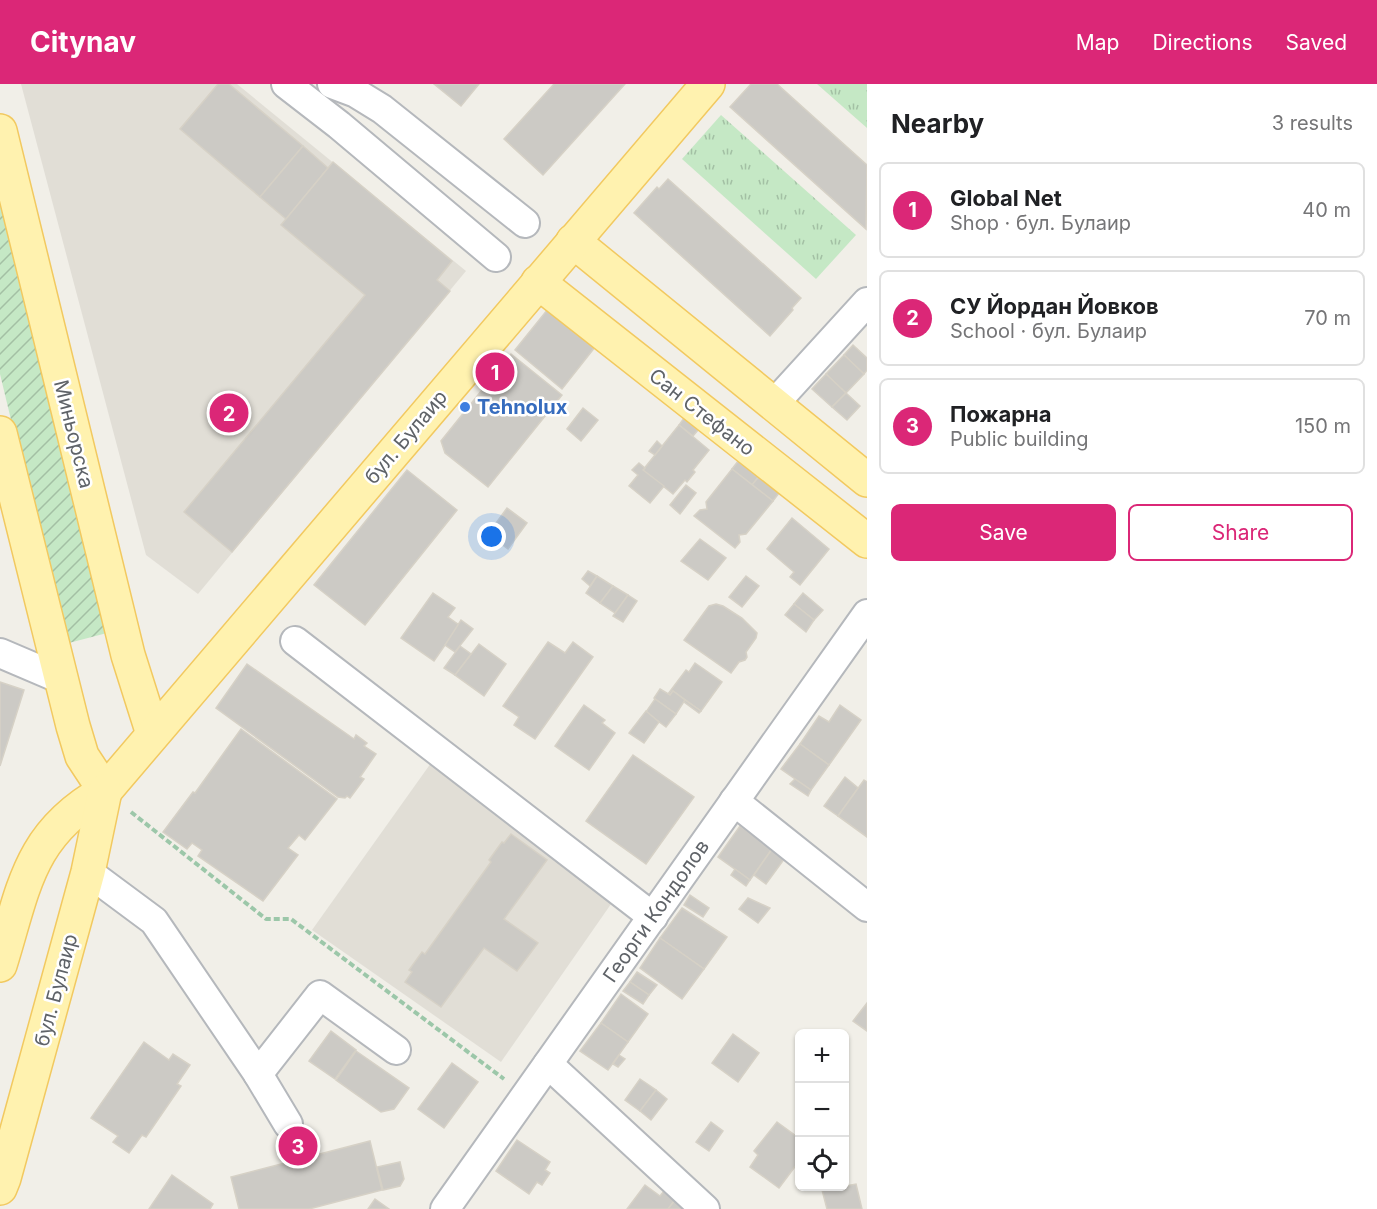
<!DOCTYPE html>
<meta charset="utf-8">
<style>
body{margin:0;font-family:Inter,sans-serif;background:#f2f2f2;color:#202124}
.controls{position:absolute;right:18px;bottom:18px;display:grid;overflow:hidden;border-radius:9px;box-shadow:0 2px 4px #0004}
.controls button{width:54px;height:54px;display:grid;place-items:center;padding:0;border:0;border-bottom:2px solid #e0e0e0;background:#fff;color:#202124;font:30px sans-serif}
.you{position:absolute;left:492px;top:453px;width:21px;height:21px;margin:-15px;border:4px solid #fff;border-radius:50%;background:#1a73e8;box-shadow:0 0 0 9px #1a73e833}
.badge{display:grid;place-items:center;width:39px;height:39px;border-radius:50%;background:#db2777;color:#fff;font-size:20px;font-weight:700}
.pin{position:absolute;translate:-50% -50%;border:3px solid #fff;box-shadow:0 2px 6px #0006}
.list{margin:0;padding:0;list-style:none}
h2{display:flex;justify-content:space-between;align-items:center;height:78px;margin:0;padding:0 24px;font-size:26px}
h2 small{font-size:20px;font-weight:400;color:#757577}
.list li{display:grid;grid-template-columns:39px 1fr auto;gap:18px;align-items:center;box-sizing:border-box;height:96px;margin:0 12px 12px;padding:0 12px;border:2px solid #e0e0e0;border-radius:9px}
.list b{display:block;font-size:22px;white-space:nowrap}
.list p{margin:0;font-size:20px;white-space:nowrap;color:#757577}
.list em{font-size:20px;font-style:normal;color:#757577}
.actions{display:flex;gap:12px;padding:18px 24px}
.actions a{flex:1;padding:14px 0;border:2px solid #db2777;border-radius:9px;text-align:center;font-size:21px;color:#db2777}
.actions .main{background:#db2777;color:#fff}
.icon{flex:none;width:33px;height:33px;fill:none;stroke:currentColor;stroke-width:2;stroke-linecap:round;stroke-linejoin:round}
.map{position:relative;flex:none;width:867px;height:1125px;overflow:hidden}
header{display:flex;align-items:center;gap:36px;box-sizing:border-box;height:84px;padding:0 30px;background:#db2777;color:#fff}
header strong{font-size:28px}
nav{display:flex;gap:33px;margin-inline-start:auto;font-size:21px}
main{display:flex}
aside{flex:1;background:#fff}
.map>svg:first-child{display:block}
.education{fill:#e1ded6}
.grass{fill:url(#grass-tufts)}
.garden{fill:url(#garden-furrows)}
.building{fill:#cccac5;stroke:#d6d1c6;stroke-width:1.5}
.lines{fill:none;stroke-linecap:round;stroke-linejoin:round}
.minor-casing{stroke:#b5b8bc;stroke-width:32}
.major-casing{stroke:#f2c960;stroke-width:36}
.path{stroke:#9cc7a9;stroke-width:4;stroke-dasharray:6 3;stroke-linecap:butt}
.minor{stroke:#fff;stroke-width:28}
.major{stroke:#fff2af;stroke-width:33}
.shop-dot{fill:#3f7fe0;stroke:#fff;stroke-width:2}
.labels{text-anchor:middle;stroke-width:5;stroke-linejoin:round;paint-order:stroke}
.shop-label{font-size:20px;font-weight:bold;fill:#366cbe;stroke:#fff;text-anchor:start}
.street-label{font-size:20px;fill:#5f6368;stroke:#fff}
</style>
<header>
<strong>Citynav</strong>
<nav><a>Map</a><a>Directions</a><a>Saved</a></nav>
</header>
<main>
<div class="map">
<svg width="867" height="1125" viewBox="0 0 867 1125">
<defs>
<pattern id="grass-tufts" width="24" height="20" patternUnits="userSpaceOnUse" patternTransform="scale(1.5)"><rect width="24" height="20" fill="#c5e8c5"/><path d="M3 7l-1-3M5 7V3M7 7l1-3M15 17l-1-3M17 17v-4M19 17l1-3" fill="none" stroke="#a3c0a4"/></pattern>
<pattern id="garden-furrows" width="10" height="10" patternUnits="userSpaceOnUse" patternTransform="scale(1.5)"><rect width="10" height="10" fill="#c5e8c5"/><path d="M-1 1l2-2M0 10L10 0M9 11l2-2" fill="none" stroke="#a3c0a4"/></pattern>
</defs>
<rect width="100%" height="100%" fill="#f1efe8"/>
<g class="education">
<path d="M21,0H237L466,187L198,510L146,471Z"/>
<path d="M431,679L618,810L501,978L312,846Z"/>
</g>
<g class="grass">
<path d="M817,0H867V44Z"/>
<path d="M721,31L856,151L816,195L682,75Z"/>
</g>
<path class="garden" d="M0,105L107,549L65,560L0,290Z"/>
<g class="building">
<path d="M218,0H229L303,62L260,113L180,45Z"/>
<path d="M434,0H479L461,22Z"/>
<path d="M554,0H625L543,91L504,55Z"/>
<path d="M751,0H777L867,81L866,145L730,23Z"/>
<path d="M303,62L328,84L286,135L260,113Z"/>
<path d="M333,78L452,177L437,196L450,207L232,468L184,428L365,211L281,141Z"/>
<path d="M668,95L801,214L792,224L793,226L770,252L634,129L657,103L659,105Z"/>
<path d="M548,225L595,263L562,305L515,266Z"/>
<path d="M853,261L867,274V286L864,290L844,271Z"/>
<path d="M511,270L562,311L488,403L445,369L441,357Z"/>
<path d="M844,271L864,290L846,309L826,290Z"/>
<path d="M826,290L846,309L832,323L812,305Z"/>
<path d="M846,309L860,322L847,336L832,323Z"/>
<path d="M583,324L598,336L581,357L567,345Z"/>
<path d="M684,334L698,346L693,352L679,341Z"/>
<path d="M679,341L709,366L693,386L695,388L687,398L685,396L673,410L643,386Z"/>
<path d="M657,357L662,362L655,371L649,367Z"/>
<path d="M746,367L766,384L752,401L732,385Z"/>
<path d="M639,379L645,384L643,386L664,402L650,419L629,402L638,391L632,386Z"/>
<path d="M766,384L786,400L773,417L752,401Z"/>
<path d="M732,385L773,417L746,450L739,451L740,458L735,464L694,432L700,426L707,425L706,418Z"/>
<path d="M407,386L457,426L365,541L314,501Z"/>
<path d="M686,401L696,409L680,430L670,421Z"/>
<path d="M507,424L527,439L508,465L488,450Z"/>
<path d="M792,434L829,465L800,501L790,493L794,488L767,465Z"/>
<path d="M700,455L726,474L708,496L681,477Z"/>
<path d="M588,487L597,492L590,502L582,495Z"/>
<path d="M597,492L613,502L600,519L586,509Z"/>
<path d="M746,492L759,502L742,523L729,513Z"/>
<path d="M613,502L628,511L615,529L600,519Z"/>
<path d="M433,509L455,524L448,533L459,541L434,577L401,554Z"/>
<path d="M803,509L823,526L814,536L794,520Z"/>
<path d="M628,511L637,517L623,538L613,532Z"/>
<path d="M716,520L723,522L742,534L757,549L756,554L746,568L747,573L745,576L739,578L731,589L684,556L709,522Z"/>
<path d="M794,520L814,536L806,548L785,531Z"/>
<path d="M461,536L473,545L455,568L445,561Z"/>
<path d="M548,558L565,569L573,558L593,573L535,655L514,641L519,633L503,622Z"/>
<path d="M479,560L506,580L484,612L455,591Z"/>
<path d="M460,562L471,570L455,591L444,584Z"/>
<path d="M695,579L722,598L701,627L673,607L670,611L668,610L686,586L689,588Z"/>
<path d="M247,580L354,655L356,651L367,659L364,662L376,670L360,693L364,695L350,714L347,712L345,714L338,713L216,624Z"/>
<path d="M0,598L24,606L0,682Z"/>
<path d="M660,605L670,611L673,607L685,616L676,630L654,614Z"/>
<path d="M655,615L676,630L666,643L646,628Z"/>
<path d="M685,616L701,627L699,629L684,618Z"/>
<path d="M584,621L605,636L602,639L615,649L589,686L555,662Z"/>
<path d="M840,621L861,636L829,681L800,660L819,632L829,638Z"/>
<path d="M646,627L659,638L644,659L629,649Z"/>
<path d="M241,645L337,715L305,756L299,751L288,764L298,771L263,817L198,772L202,766L192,759L187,765L163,748L193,708L195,709Z"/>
<path d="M800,660L829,681L811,706L781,685Z"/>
<path d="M633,671L694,713L646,780L586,737Z"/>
<path d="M845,693L858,704L838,732L824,722Z"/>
<path d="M795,695L811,706L808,712L790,700Z"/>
<path d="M864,696L867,698V753L838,732Z"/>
<path d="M740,742L772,765L750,796L718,773Z"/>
<path d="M511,750L547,776L504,835L538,859L517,887L484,864L441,923L405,898L412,888L409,886L422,868L425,870L491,778L489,776L502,758L504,759Z"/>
<path d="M772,765L785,774L766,800L754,791Z"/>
<path d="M735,785L750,796L746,802L731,791Z"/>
<path d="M690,811L709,824L703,833L684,821Z"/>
<path d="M748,814L770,824L758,839L739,825Z"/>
<path d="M682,824L727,853L704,885L660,854Z"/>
<path d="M660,854L704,885L682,915L640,884Z"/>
<path d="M637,888L657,901L649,911L630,898Z"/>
<path d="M630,898L649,911L643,920L623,907Z"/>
<path d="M621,910L648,930L628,958L601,939Z"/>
<path d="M867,919V947L853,937Z"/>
<path d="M601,939L628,958L608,986L580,967Z"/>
<path d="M331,947L356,966L335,995L309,977Z"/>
<path d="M733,950L759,969L738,998L712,979Z"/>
<path d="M144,958L169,976L173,970L190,981L177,1000L181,1002L146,1053L142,1051L129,1069L113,1058L118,1052L91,1034Z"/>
<path d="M356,967L409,1004L394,1025L381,1028L336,996Z"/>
<path d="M619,971L625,975L618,983L613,980Z"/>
<path d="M452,979L478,998L444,1044L418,1025Z"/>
<path d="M640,995L656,1006L640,1027L625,1016Z"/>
<path d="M656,1006L667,1015L651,1036L640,1027Z"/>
<path d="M711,1038L723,1047L709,1067L696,1058Z"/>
<path d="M777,1038L800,1055V1076L779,1104L750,1083L758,1071L754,1067Z"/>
<path d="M517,1056L550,1078L545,1086L550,1089L542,1101L537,1098L529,1110L496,1087Z"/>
<path d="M370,1057L382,1106L309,1125H239L231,1093Z"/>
<path d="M400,1078L404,1095L400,1102L383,1106L377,1083Z"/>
<path d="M172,1091L213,1120L210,1125H149Z"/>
<path d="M856,1100L862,1125H827L821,1102L840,1103Z"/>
<path d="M645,1101L660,1112L664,1107L675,1116L668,1125H627Z"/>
<path d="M375,1115L389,1125H368Z"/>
<path d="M675,1116L686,1125H668Z"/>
</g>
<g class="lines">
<defs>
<g id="minor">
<path d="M286,0L339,41L496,173"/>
<path d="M332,0L356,9L382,25L525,139"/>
<path d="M773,321L867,218"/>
<path d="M295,557L653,833"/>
<path d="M0,569L61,595"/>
<path d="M734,717L867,823"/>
<path d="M88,788L154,837L258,990L288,1040"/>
<path d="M548,980L705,1125"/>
<path d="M258,990L320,911L396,966"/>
<path d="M445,1125L867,530"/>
</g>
<g id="major">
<path d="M0,47L128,571L153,650"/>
<path d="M573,157L867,396"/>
<path d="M538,198L867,457"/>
<path d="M0,349L73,642L82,672L105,707"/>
<path d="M0,881C24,804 28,750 105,707L708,0"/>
<path d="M0,1104L4,1094L88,788L105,707"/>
</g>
</defs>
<use href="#minor" class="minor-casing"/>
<use href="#major" class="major-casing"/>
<path class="path" d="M131,728L266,835H291L504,995"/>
<use href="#minor" class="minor"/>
<use href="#major" class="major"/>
</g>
<circle class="shop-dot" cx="465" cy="323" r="6"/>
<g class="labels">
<g class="shop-label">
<text x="477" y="330">Tehnolux</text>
</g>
<g class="street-label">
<text transform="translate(702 328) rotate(38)" y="7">Сан Стефано</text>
<text transform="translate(74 350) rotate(76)" y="7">Миньорска</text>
<text transform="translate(406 353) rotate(-50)" y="7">бул. Булаир</text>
<text transform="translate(656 827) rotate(-55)" y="7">Георги Кондолов</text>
<text transform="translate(56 906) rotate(-75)" y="7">бул. Булаир</text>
</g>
</g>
</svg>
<div class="controls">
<button>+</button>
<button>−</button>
<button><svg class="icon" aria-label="locate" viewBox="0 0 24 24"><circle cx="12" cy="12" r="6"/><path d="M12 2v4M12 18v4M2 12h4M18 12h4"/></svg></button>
</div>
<div class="you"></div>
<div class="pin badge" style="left:495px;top:288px">1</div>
<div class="pin badge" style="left:229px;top:329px">2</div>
<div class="pin badge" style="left:298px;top:1062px">3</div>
</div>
<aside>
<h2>Nearby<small>3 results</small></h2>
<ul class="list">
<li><span class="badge">1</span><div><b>Global Net</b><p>Shop · бул. Булаир</p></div><em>40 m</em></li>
<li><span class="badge">2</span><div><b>СУ Йордан Йовков</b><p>School · бул. Булаир</p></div><em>70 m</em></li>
<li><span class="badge">3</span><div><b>Пожарна</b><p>Public building</p></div><em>150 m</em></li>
</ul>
<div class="actions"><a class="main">Save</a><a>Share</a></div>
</aside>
</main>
